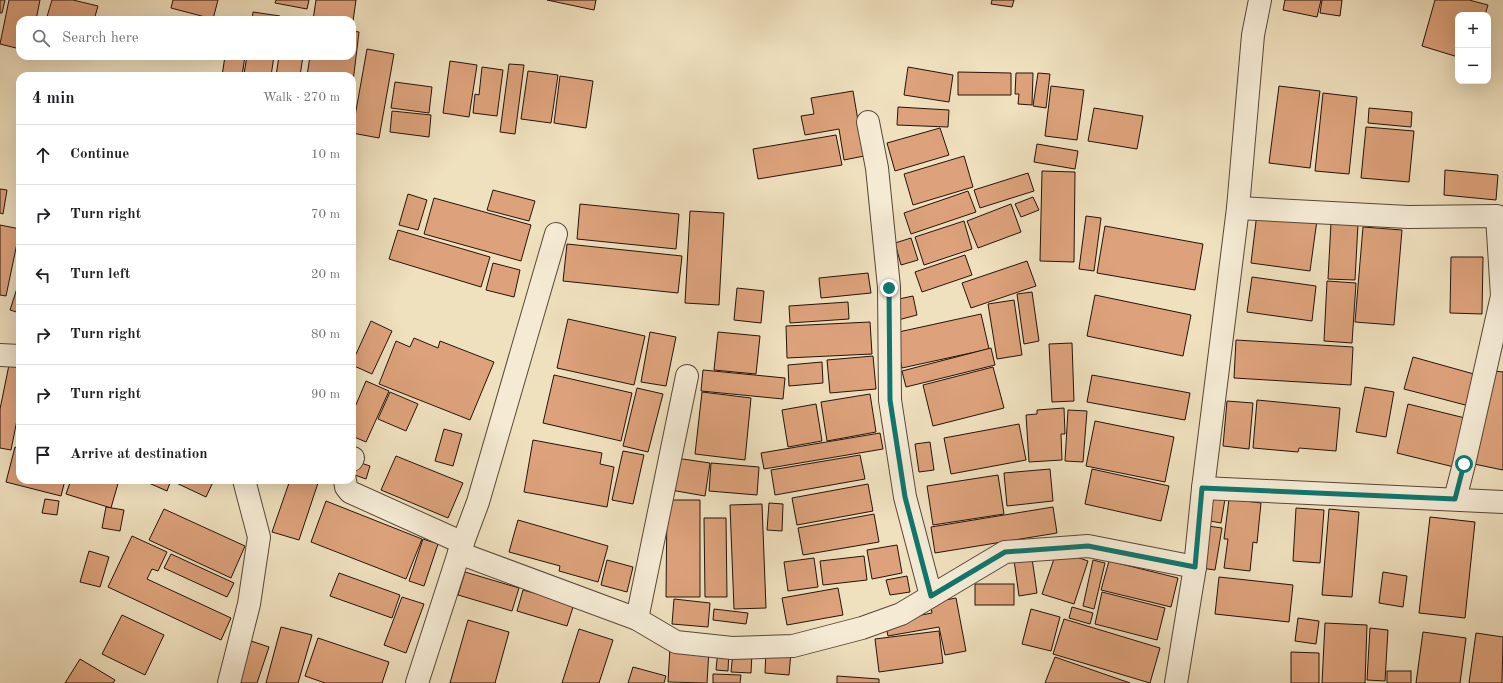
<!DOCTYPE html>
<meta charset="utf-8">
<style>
body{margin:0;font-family:"Old Standard TT",serif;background:#f6f6f6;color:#202124}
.controls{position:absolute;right:12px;top:12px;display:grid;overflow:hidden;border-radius:8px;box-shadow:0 4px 16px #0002}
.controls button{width:36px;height:36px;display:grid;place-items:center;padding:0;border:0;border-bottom:1px solid #e0e0e0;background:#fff;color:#202124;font:20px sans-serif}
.stop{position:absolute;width:12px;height:12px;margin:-9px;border:3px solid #0f766e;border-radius:50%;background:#fff}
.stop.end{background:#0f766e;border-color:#fff;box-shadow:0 1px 4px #0008}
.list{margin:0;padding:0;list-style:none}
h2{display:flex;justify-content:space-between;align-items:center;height:52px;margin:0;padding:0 16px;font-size:17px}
h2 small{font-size:13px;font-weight:400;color:#757577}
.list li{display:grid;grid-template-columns:26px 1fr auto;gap:12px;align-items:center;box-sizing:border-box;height:60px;padding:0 16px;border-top:1px solid #e0e0e0}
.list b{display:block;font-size:15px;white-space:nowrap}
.list em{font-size:13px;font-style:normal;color:#757577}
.icon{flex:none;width:22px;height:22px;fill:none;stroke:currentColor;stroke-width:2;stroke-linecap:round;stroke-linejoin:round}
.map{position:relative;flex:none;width:1503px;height:683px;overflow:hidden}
.search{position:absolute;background:#fff;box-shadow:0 4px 16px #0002;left:16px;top:16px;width:340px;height:44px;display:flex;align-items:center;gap:10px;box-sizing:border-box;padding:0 14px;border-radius:12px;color:#757577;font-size:15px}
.panel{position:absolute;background:#fff;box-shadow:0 4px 16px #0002;left:16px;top:72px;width:340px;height:412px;border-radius:12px}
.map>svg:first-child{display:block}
.building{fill:#dda27b;stroke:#24120a}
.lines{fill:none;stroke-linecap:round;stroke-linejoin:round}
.street-casing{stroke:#574637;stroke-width:24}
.street{stroke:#f5ebd5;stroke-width:22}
.route{stroke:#0f766e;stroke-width:5}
</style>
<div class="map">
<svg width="1503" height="683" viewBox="0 0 1503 683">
<rect width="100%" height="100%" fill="#efe0be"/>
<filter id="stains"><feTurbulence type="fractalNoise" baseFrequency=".005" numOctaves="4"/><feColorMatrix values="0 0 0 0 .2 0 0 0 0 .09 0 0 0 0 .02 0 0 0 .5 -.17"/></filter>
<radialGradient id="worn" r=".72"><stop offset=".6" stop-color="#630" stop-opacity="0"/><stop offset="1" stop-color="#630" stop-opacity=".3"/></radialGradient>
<g class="building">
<path d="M0,0H5L2,13H0Z"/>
<path d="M9,0H40L36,20H20V49L0,44Z"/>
<path d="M52,0H73L98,6L94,20H46Z"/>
<path d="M173,0H218L213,19L171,8Z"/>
<path d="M276,0H309L307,9L275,3Z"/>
<path d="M316,0H356L352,28V20H313Z"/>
<path d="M547,0H596L594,10Z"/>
<path d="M992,0H1014L1012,7L991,4Z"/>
<path d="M1285,0H1321L1317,17L1283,10Z"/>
<path d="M1322,0H1342L1340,16L1320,13Z"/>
<path d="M1435,0H1469L1488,5L1485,15H1458V57L1422,46Z"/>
<path d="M253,12L280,16L279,20H252Z"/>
<path d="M352,31L359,32L352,90V76H307L310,56H352Z"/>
<path d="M367,49L394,54L379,138L352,133Z"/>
<path d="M225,56H245L242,76H222Z"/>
<path d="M247,56H274L271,76H259L244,74Z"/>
<path d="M279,56H303L300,76H276Z"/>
<path d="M450,61L477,65L469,117L443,113Z"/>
<path d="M509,64L524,65L515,134L500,132Z"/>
<path d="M482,67L503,70L497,116L473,113L475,94L479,95Z"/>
<path d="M908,67L953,75L949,102L904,95Z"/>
<path d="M528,71L558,75L551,123L521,119Z"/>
<path d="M958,72L1011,73V95H958Z"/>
<path d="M1016,73H1033L1032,105L1018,104L1019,94H1015Z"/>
<path d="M1038,73L1050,74L1046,108L1033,106Z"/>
<path d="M560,76L593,81L586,128L554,123Z"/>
<path d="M395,82L432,87L429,113L391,108Z"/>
<path d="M1051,86L1084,90L1077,140L1045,136Z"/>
<path d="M1279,86L1320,91L1310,168L1269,163Z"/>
<path d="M853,91L864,156L844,160L839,129L805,135L801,116L814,114L811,98Z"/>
<path d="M1323,93L1357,97L1349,174L1315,171Z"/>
<path d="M898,107L949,110L948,127L897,125Z"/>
<path d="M1094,108L1143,116L1137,149L1088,141Z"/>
<path d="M1369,108L1412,112L1411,127L1368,123Z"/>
<path d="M392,111L431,115L429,137L390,132Z"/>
<path d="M1366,127L1414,131L1409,182L1361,178Z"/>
<path d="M940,128L949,155L895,171L887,143Z"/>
<path d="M836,135L842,165L758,179L753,149Z"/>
<path d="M1037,144L1078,151L1075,169L1034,162Z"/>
<path d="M964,156L973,187L913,205L904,174Z"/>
<path d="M1445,170L1498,175L1496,200L1444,195Z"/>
<path d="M1042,171L1075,172L1074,262L1040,261Z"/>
<path d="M1028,173L1034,191L980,208L974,190Z"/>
<path d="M0,189L7,190L3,214L0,213Z"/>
<path d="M493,190L535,201L529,221L487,210Z"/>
<path d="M968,191L976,212L911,234L904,213Z"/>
<path d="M408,194L427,200L418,230L399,225Z"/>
<path d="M1033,197L1039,210L1021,217L1015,204Z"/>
<path d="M434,198L531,225L521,261L424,234Z"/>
<path d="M580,204L679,214L676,249L577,239Z"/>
<path d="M1011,204L1021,232L978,248L967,221Z"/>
<path d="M690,211L724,213L719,305L685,303Z"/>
<path d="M1257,213L1317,220L1310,271L1251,263Z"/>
<path d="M1086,216L1101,218L1094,271L1079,269Z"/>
<path d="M964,221L972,249L924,265L915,237Z"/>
<path d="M1331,223L1358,224L1355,280L1328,279Z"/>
<path d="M0,225L20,229L6,296L0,295Z"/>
<path d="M1105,226L1203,244L1195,290L1097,273Z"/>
<path d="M1363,227L1402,230L1394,325L1355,322Z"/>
<path d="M398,230L490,257L481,287L389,259Z"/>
<path d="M911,238L918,260L901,265L895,243Z"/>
<path d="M567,244L682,256L678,293L563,281Z"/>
<path d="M965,255L972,275L922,292L915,272Z"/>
<path d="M1451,257H1483L1482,314L1450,313Z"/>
<path d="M1027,261L1036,286L971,308L962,283Z"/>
<path d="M493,263L520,270L514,297L486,290Z"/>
<path d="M868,273L871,293L821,298L819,278Z"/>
<path d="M1252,277L1316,286L1312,321L1247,312Z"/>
<path d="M20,279V313L10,310Z"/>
<path d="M1327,281L1356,283L1352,343L1324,341Z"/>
<path d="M737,288L764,291L761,323L734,320Z"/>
<path d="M1032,292L1039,341L1024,344L1017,294Z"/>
<path d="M1095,295L1191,315L1183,356L1087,336Z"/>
<path d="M913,296L917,315L898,320L894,300Z"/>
<path d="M1014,300L1022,355L997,359L988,304Z"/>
<path d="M848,302L849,319L790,323L789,306Z"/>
<path d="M981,314L989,349L902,368L894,333Z"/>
<path d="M568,319L645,336L634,385L557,368Z"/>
<path d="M371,321L392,331L372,374L352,365V363Z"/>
<path d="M870,322L872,354L787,358L786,326Z"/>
<path d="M650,332L676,337L666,386L641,382Z"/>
<path d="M718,332L760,336L756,374L714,370Z"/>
<path d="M414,338L438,348L440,341L494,362L470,420L379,384L396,341L410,347Z"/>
<path d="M1236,340L1353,347L1351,385L1234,378Z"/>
<path d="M1072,343L1074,401L1052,402L1049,344Z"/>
<path d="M991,348L995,365L906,387L902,371Z"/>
<path d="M873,356L876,389L830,393L827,360Z"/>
<path d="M1413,357L1481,376L1473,407L1404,389Z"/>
<path d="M822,362L823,383L789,386L788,365Z"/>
<path d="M9,365L20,368V405L11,450L0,448V409Z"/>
<path d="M993,367L1004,408L933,426L923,385Z"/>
<path d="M703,370L785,378L783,399L701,391Z"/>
<path d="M1494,371L1503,372V470L1474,464Z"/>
<path d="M554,375L632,393L621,441L543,423Z"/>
<path d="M1092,375L1190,393L1185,420L1087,402Z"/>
<path d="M366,381L389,391L366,442L352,436V414Z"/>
<path d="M1365,387L1394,392L1386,437L1356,432Z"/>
<path d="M637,388L663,394L648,452L623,446Z"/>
<path d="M390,392L418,404L406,431L378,419Z"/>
<path d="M702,392L751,398L745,460L695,454Z"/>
<path d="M870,394L876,432L827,441L821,402Z"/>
<path d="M1257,400L1340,408L1336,451L1299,448L1298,452L1253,448Z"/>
<path d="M1227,401L1253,403L1249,449L1223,446Z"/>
<path d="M816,404L822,441L788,447L782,410Z"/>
<path d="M1408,404L1465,418L1454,467L1397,453Z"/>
<path d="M1064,408L1065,434H1061L1062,460L1029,462L1026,415L1037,414V410Z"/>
<path d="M1068,410L1087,411L1083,462L1065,461Z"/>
<path d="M1095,421L1174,437L1165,482L1086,466Z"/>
<path d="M1019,424L1026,460L951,474L944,438Z"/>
<path d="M444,429L462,434L453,466L435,461Z"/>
<path d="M880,433L883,449L764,469L761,453Z"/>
<path d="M533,440L602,453L600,464L614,467L607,507L524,492Z"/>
<path d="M930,442L934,470L919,472L915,444Z"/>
<path d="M15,447L20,449V480H65L61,496L6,482Z"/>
<path d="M623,451L644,455L633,504L612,500Z"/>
<path d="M860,455L865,479L775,495L771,470Z"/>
<path d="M396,456L463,483L448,518L381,490Z"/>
<path d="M676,458L710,463L705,496L671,490Z"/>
<path d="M355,461L370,466L366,479L352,474Z"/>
<path d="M711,463L759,467L757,495L709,491Z"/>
<path d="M1050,469L1053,501L1007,506L1004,473Z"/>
<path d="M1092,469L1169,486L1161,521L1085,504Z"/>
<path d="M998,475L1004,514L933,525L927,486Z"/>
<path d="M71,480H119L111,508L66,494Z"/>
<path d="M142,480H171L167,491Z"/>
<path d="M170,480H214L206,497Z"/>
<path d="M290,480H319L299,540L272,532Z"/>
<path d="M868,484L873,511L797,525L792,498Z"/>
<path d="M1209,497L1225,499L1221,523L1205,520Z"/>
<path d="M45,499L59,501L57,515L42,513Z"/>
<path d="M1229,499L1261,503L1257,543L1253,542L1250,571L1224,568L1228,539H1224Z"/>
<path d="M667,500H700V597H666Z"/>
<path d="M326,501L422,539L406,579L311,542Z"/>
<path d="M769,503L783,504L782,531L767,530Z"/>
<path d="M762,504L766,608L734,609L730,505Z"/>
<path d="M106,507L124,510L120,531L102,528Z"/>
<path d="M1053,507L1057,533L935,553L931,527Z"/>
<path d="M1296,508L1324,510L1320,563L1293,561Z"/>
<path d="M164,509L245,546L231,578L149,540Z"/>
<path d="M1329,509L1359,512L1352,597L1322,595Z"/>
<path d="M874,514L879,542L803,555L798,528Z"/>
<path d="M1430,517L1475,522L1465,618L1419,613Z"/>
<path d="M704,518H726L727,597H705Z"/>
<path d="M518,520L608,546L598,582L559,571L560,566L509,552Z"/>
<path d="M1208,526L1222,528L1215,570L1201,568Z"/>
<path d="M132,536L167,552L158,571L152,569L147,579L231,618L221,640L108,587Z"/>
<path d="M423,539L438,544L424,586L409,581Z"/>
<path d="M897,545L902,573L872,579L867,550Z"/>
<path d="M1057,550L1088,561L1074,604L1042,594Z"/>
<path d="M89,551L109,557L100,587L80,582Z"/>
<path d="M171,554L234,583L227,597L164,568Z"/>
<path d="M864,556L867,580L823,585L820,561Z"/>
<path d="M814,558L818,587L788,591L784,562Z"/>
<path d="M1032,558L1037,593L1019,596L1014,560Z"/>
<path d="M607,560L633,567L627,592L601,585Z"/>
<path d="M1093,560L1105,563L1094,609L1083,606Z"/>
<path d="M1109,561L1178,578L1171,607L1101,590Z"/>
<path d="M465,572L519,588L512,611L458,595Z"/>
<path d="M1383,572L1407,576L1403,607L1379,603Z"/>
<path d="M339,573L400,595L392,618L330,596Z"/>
<path d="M907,576L910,592L890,595L886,580Z"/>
<path d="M1219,577L1293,585L1289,622L1215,614Z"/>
<rect x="975" y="584" width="39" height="21"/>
<path d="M838,588L843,615L787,625L782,598Z"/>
<path d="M523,590L574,604L567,626L517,611Z"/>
<path d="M1102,592L1165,608L1157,640L1095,624Z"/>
<path d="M402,597L424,604L406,653L384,645Z"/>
<path d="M956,598L966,651L945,655L939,627L888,636L885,622L932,613L930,603Z"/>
<path d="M674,599L710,603L708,627L672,624Z"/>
<path d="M1072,607L1093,613L1090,624L1069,618Z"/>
<path d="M714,609L748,613L746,624L713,620Z"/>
<path d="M1031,609L1060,617L1051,651L1022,644Z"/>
<path d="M122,615L164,635L145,675L102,654Z"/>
<path d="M1298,618L1319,621L1316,644L1295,641Z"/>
<path d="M1064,619L1160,648L1150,683L1053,654Z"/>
<path d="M468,620L509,632L495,683H450Z"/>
<path d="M1325,623L1367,625L1365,683H1322Z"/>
<path d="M281,627L312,635L298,683H266Z"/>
<path d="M1370,628L1388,630L1385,681L1367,680Z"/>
<path d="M579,629L613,640L599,683H562Z"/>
<path d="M939,631L943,663L879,672L875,639Z"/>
<path d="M1423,632L1466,638L1460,683H1416Z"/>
<path d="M1476,633L1503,637L1502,683H1469Z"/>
<path d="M318,638L389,662L382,683H325L305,676Z"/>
<path d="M251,641L269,647L257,683H238Z"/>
<path d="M670,647L709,650L707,683L668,682Z"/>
<path d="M718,649L729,650L728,671L716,670Z"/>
<path d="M766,651L791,652L789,675L765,673Z"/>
<path d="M733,652L752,653L751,673L731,672Z"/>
<path d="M1291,652L1319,653V683H1291Z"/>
<path d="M1055,657L1130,683H1045Z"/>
<path d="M80,659L115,680L113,683H65Z"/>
<path d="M633,667L666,676L664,683H628Z"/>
<rect x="1387" y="671" width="24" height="12"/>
<path d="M713,674L741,675L740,683H713Z"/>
<path d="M837,676L879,679V683H837Z"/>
</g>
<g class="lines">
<defs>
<g id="street">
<path d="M868,122L877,168L889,287L890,400L905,497L931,596"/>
<path d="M1238,208L1408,217L1497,216L1502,296L1464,464L1455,499"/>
<path d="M0,355L20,356"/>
<path d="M352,460L353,458"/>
<path d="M345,480L346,487L350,492L463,543"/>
<path d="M1203,488L1503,502"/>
<path d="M459,553L637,619L676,642L732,648L793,646L862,628L901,614L1005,552L1088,546L1195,567"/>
<path d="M637,619L687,376"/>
<path d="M229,683L249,604L259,537L244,480"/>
<path d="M417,683L459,553L478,502L556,234"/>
<path d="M1176,683L1195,567L1203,488L1238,208L1253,35L1260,0"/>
</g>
</defs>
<use href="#street" class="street-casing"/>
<use href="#street" class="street"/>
</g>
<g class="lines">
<path class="route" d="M889,288L890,400L905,497L931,596L1005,552L1088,546L1195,567L1202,488L1455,499L1464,464"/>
</g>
<rect width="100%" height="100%" filter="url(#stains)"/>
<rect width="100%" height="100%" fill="url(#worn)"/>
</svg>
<div class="controls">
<button>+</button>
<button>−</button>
</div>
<div class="stop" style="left:1464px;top:464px"></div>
<div class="stop end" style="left:889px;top:288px"></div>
<div class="search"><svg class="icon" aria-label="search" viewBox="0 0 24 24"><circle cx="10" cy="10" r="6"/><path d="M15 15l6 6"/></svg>Search here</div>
<section class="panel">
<h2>4 min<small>Walk · 270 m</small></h2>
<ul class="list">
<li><svg class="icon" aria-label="ahead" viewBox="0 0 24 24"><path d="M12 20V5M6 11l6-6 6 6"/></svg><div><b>Continue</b></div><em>10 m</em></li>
<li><svg class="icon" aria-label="right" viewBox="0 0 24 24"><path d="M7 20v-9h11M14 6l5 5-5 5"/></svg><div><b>Turn right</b></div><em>70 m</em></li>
<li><svg class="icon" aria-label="left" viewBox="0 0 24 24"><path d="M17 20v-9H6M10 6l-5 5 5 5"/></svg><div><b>Turn left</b></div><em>20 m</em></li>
<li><svg class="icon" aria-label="right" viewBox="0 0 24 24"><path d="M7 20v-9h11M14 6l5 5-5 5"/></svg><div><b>Turn right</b></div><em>80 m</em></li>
<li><svg class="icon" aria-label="right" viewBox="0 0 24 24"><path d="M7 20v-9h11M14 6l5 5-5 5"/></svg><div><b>Turn right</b></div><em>90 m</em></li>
<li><svg class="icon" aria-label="arrive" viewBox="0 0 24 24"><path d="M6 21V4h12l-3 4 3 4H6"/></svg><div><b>Arrive at destination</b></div></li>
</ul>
</section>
</div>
